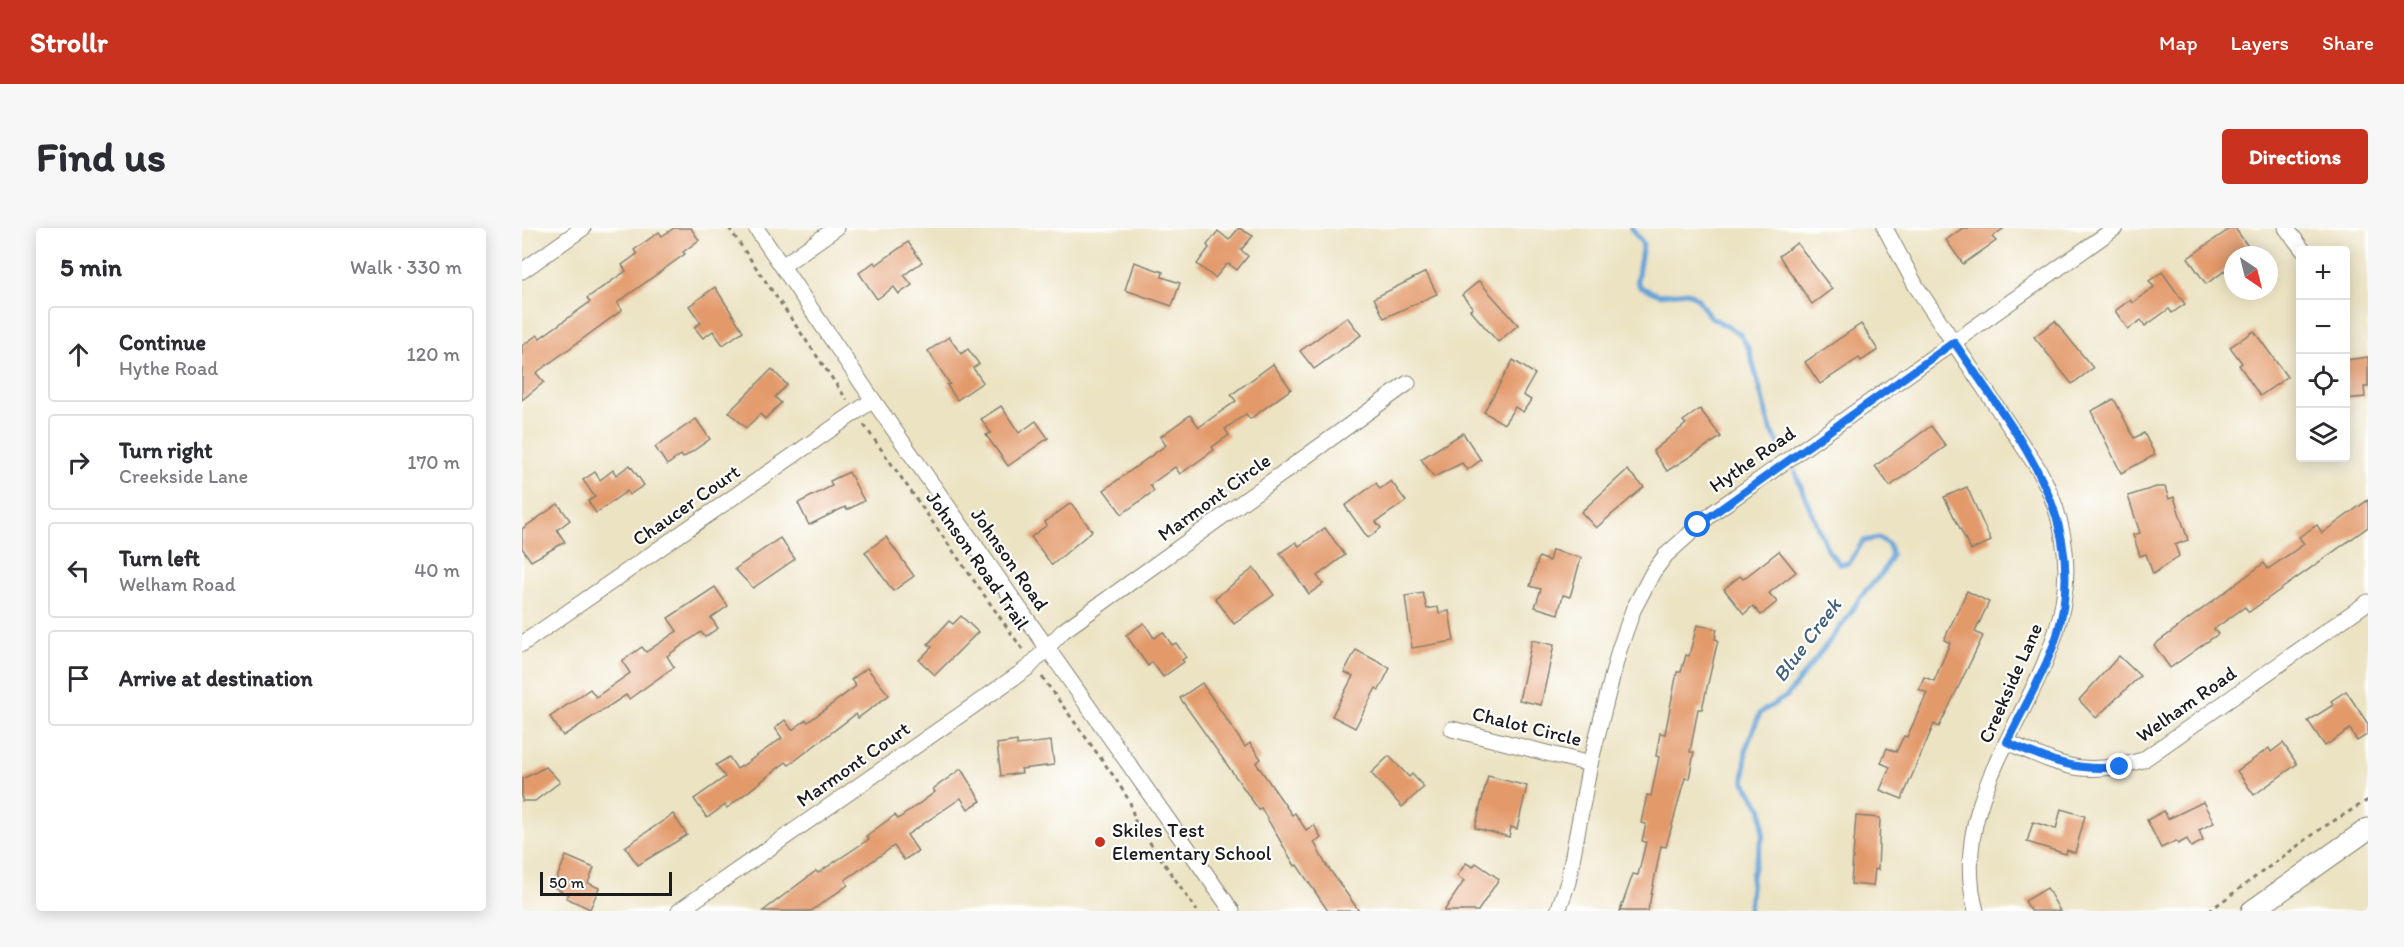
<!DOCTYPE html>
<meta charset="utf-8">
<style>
body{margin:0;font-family:Itim,sans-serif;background:#f7f7f7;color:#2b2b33}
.controls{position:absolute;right:18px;top:18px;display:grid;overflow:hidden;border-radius:6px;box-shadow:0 3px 15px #0003}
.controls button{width:54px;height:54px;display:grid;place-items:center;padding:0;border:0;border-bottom:2px solid #e1e1e2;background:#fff;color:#2b2b33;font:30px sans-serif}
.compass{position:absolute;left:1702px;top:18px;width:54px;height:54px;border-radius:50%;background:#fff;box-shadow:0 3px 15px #0003;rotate:145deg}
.scale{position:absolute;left:18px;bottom:15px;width:132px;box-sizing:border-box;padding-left:6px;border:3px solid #1c1c1c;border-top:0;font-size:16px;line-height:21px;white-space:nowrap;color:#1c1c1c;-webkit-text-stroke:4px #fff;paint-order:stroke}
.stop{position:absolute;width:18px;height:18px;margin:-14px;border:4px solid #1a73e8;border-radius:50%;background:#fff}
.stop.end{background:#1a73e8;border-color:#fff;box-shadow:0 2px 6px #0008}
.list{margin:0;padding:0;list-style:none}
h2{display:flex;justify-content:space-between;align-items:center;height:78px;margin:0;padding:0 24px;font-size:26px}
h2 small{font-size:20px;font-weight:400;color:#7c7c81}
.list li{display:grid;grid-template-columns:39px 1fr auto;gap:18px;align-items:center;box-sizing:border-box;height:96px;margin:0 12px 12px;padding:0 12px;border:2px solid #e1e1e2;border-radius:6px}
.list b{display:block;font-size:22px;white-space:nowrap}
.list p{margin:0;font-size:20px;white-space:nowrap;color:#7c7c81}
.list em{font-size:20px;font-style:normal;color:#7c7c81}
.icon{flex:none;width:33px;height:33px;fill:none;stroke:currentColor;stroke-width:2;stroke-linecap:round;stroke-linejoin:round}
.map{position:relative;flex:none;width:1846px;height:683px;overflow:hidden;border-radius:6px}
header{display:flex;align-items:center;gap:36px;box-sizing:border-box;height:84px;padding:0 30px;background:#c8321e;color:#fff}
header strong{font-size:28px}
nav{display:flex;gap:33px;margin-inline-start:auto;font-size:21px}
.intro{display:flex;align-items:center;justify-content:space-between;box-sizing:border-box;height:144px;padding:0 36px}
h1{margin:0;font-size:42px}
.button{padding:15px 27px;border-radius:6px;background:#c8321e;color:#fff;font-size:21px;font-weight:700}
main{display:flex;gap:36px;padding:0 36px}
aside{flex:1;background:#fff;border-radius:6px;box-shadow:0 3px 15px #0003}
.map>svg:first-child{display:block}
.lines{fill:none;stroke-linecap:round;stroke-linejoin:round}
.stream{stroke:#64a2d6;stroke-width:5}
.building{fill:#e39a6b}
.street-casing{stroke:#848070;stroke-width:17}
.secondary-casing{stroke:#848070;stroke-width:23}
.path{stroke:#848070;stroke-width:3;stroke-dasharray:4.5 4.5;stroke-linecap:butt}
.street{stroke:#fff;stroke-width:15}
.secondary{stroke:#fff;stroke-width:21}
.route{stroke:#1a73e8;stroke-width:8}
.poi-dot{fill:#c8321e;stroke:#fff;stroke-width:2}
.labels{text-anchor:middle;stroke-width:4.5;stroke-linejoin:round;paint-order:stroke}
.street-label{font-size:20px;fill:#1c1c1c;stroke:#fff}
.poi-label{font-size:20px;fill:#1c1c1c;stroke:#fff;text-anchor:start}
.water-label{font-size:21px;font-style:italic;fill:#405f79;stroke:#fff}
</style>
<header>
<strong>Strollr</strong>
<nav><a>Map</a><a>Layers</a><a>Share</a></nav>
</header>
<div class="intro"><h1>Find us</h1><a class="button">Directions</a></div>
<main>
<aside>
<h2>5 min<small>Walk · 330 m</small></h2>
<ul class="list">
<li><svg class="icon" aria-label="ahead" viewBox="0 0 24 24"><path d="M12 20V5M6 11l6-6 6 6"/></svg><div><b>Continue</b><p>Hythe Road</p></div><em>120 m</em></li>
<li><svg class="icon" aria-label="right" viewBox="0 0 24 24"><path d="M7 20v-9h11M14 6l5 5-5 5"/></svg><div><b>Turn right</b><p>Creekside Lane</p></div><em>170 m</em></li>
<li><svg class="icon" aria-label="left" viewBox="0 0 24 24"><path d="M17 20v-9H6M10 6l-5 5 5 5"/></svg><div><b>Turn left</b><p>Welham Road</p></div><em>40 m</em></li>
<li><svg class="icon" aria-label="arrive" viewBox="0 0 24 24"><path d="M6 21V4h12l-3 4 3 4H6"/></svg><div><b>Arrive at destination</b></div></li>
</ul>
</aside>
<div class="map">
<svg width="1846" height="683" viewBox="0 0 1846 683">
<rect width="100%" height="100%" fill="#fff"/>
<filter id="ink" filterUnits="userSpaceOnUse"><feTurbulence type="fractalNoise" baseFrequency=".0167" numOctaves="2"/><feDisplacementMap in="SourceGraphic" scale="12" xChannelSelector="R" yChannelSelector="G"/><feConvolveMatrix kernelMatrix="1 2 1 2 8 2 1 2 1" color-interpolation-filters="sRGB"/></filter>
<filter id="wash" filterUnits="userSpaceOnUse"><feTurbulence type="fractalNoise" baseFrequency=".008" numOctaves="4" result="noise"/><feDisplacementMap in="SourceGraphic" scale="24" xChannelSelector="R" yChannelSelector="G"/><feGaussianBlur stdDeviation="1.35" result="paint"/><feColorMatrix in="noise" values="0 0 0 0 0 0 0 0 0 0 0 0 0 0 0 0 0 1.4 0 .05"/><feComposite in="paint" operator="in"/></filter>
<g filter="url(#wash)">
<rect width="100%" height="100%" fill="#ece3c3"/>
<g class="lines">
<g class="stream">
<path d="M1109,0L1121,16L1115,52L1118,59L1138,67L1166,64L1176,71L1187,88L1217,105L1227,121L1248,200L1259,220"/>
<path d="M1227,683L1230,647L1241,607L1240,581L1222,554L1224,520L1238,485L1265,468L1326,389L1339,368L1361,344L1370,327L1367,317L1357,310L1341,313L1327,335L1318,336L1306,323L1273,244"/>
</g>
</g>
<g id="blocks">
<g class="building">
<path d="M152,0H169L177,12L161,24L163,26L95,75L100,82L14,145L22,154L0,172V118L15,107L18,110L68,74L65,70L104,43L100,37L115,26L112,22L137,4L140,8Z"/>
<path d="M717,0L731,8L719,22L726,28L715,42L707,36L704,37L693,50L675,36L687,20L685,17L696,3L707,12Z"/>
<path d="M1441,0H1482L1470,9L1474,13L1441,36L1424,12Z"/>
<path d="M1709,0H1713L1732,27H1711V37L1684,56L1666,30Z"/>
<path d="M386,14L400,34L382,47L390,57L377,66L372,59L355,71L337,45L352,34L354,37Z"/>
<path d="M1275,15L1310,61L1290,76L1257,28Z"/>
<path d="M612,34L641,44L640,49L658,55L650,78L603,62Z"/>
<path d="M904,44L915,66L862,90L852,70Z"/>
<path d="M1640,44L1663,76L1650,85L1647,81L1623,98L1619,92L1606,101L1593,83L1608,72L1610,75L1632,59L1627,53Z"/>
<path d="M957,53L996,97L976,114L948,82L951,80L940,67Z"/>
<path d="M193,59L221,103L201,117L191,103L181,110L172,99L179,95L167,78Z"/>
<path d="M825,89L839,107L792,141L778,123Z"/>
<path d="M1533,93L1571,140L1550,156L1512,109Z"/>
<path d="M1339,96L1356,122L1339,133L1337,130L1298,156L1283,134Z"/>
<path d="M1732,103L1765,149L1738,168L1717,137L1720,135L1708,119Z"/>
<path d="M427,109L439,126L446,121L457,136L451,140L461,154L435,172L425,157L428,156L406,123Z"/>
<path d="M1846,129V159H1842L1843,169L1824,171V132Z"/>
<path d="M991,132L1013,146L1001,167L1009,172L1001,184L993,179L982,196L962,184Z"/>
<path d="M751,136L769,161L728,191L724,186L703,201L707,207L690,219L692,222L658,246L653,239L628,257L632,263L600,286L582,262L644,217L638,209L668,187L677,199L714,173L709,167Z"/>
<path d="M250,141L265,157L253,169L259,175L243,191L238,186L224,200L207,184Z"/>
<path d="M1592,171L1612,210L1622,205L1633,227L1599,245L1569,183Z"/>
<path d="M479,178L497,205L514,193L526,210L486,238L464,207L469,205L459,191Z"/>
<path d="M1178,181L1199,209L1145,243L1131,223L1164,196L1161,193Z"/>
<path d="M174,191L188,211L161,230L159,227L145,237L133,219Z"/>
<path d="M1409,198L1424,218L1368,258L1353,238Z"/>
<path d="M941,205L959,232L945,242L940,235L912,249L899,231Z"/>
<path d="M108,237L122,257L107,267L105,263L74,285L66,273L73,269L61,252L73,244L78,252L91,242L94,247Z"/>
<path d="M1105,242L1122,259L1074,300L1059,284Z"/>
<path d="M327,244L342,273L325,282L323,279L287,297L276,275L310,258L308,253Z"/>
<path d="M869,253L884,273L854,294L859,300L846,310L823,278L854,255L858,261Z"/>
<path d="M1445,259L1469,313L1449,322L1422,269Z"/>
<path d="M1634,259H1643L1647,271L1652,269L1666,312L1653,317L1657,328L1631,346L1624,326L1618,328L1611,307L1618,305L1606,268Z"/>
<path d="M1846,272V299L1727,384L1723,379L1692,401L1696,406L1648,440L1632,417L1742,335L1746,341L1782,316L1777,309L1795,297L1800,305Z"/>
<path d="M549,275L570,303L530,337L509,309L525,297L523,294Z"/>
<path d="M36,276L48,292L35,302L43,314L9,333L0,320V301Z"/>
<path d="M803,300L823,327L795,348L801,356L787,366L758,325L774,314L777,318Z"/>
<path d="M364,309L392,348L371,363L343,324Z"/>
<path d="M258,310L273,331L231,360L213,341Z"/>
<path d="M1030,322L1059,330L1048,369L1041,367L1036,386L1013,379L1019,361L1008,358L1017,329L1027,333Z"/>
<path d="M1257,323L1274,344L1247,365L1255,374L1239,387L1231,378L1222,386L1202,361L1218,348L1221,351Z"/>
<path d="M732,340L752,367L712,396L693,370Z"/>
<path d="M193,359L206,378L189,390L196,400L183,409L179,404L145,428L152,439L107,471L104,467L41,508L28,489L68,461L74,469L108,445L100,433L120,419L124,424L155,403L146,390Z"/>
<path d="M1445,363L1467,374L1453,404L1461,408L1417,499L1412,496L1380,571L1358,562L1368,539L1359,535L1365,520L1374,524L1382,508L1385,509L1405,465L1397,461L1402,449L1412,453L1428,415L1422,412Z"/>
<path d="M901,365L905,381L916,379L917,385L927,383L932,413L890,420L883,368Z"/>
<path d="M439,388L456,404L413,447L397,432L410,419L406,416L427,393L431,396Z"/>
<path d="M622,395L632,410L641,404L650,417L654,415L664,429L660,432L662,434L641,449L630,434L626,438L604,407Z"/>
<path d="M1175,397L1195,401L1193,411L1196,412L1180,481H1176L1168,524H1172L1167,551L1163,550L1144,619L1139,618L1126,683H1098L1111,646L1116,647L1124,614L1120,613L1124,596L1119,595L1125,567L1129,568L1137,529L1134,528L1138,505L1143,506L1155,444H1159L1164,427L1167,428Z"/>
<path d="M1010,412L1032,417L1019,477L997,472Z"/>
<path d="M834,422L868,440L857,462L854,460L833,500L810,488L831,448L822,444Z"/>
<path d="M1597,428L1618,448L1574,490L1557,472Z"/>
<path d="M345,440L367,467L336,490L334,486L267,537L264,534L205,580L203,577L185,590L172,571L203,549L194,537L207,529L215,541L220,538L260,510L253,500L263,492L270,502L284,492L286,494L334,458L329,452Z"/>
<path d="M680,455L723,519L728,515L739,531L734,535L770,587L773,585L784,602L792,597L799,610L792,614L803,635L837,683H806L775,637L773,638L739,580L737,582L658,470Z"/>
<path d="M1824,463L1846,496V506L1835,513L1828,501L1803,518L1786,493L1811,477L1809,473Z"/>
<path d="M495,513V517L529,513L532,537L499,541L500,545L479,548L475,516Z"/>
<path d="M1761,515L1775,536L1732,567L1715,543L1747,520L1749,524Z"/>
<path d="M867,528L887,549L890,546L902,559L880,579L849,545Z"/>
<path d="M24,539L38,554L13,573H0V551Z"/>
<path d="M439,541L459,573L446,581L439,570L385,607L396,623L382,632L372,618L323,652L326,657L289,683H241L294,643L296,645L347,611L344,608L373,587L376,591L413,564L411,561Z"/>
<path d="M966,548L1005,558L995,601L989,599L987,609L953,600Z"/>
<path d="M1681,574L1692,595L1677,602L1681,613L1669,619L1665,611L1656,616L1654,613L1639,620L1625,592L1642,583L1646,591Z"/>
<path d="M1539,581L1563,588L1553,625L1545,622L1544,626L1505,614L1511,594L1534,601Z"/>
<path d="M151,586L165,607L116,637L103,619Z"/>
<path d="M1334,588L1358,590L1356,642L1353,641L1351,658L1329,656Z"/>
<path d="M44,628L72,640L66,655L77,660L68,681L44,670L46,666L31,659Z"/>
<path d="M944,635L951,639L954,635L977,651L956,683H922L942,653L935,648Z"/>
<path d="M1525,660L1538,683H1509L1503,673Z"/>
</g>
</g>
</g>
<g filter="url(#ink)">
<use href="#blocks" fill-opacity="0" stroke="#848070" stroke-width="1.5"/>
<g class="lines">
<defs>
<g id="street">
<path d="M234,0L351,172L710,683"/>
<path d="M1363,0L1394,58L1517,242C1615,423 1412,522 1454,683"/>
<path d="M1764,0L1781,22"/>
<path d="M260,38L314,0"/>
<path d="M0,43L61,0"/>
<path d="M0,416L351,172"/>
<path d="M930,501L1068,536"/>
<path d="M1485,514C1541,538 1560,550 1621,532L1846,374"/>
<path d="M157,683L507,439L541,403L886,155"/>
<path d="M1036,683L1046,654L1068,536L1097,422L1111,382L1131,344L1144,327L1192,284L1593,0"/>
</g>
<path id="secondary" d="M1730,683L1846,601"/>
</defs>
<use href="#street" class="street-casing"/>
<use href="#secondary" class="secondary-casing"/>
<g class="path">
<path d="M207,0L325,172"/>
<path d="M342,197L501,422"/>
<path d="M520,449L593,550L608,574L613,593L675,683"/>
<path d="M1687,683L1800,600L1846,572"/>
</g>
<use href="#street" class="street"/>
<use href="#secondary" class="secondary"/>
</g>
</g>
<g class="lines" filter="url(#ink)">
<path class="route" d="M1176,297L1432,114C1492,204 1570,290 1535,407C1523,444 1502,479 1485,514C1526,532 1553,544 1598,539"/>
</g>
<circle class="poi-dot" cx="578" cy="614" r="6"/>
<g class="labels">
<g class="street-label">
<text transform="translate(1230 231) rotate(-35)" y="7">Hythe Road</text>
<text transform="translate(692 269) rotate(-36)" y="7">Marmont Circle</text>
<text transform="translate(164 277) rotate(-35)" y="7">Chaucer Court</text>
<text transform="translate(488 331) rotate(55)" y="7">Johnson Road</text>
<text transform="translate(456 332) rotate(55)" y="7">Johnson Road Trail</text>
<text transform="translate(1488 455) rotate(-66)" y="7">Creekside Lane</text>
<text transform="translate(1664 476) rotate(-35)" y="7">Welham Road</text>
<text transform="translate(1005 498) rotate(14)" y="7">Chalot Circle</text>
<text transform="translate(331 536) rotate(-35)" y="7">Marmont Court</text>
</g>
<g class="poi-label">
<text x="590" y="609">Skiles Test<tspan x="590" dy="23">Elementary School</tspan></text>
</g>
<g class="water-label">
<text transform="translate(1285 412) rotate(-53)" y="7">Blue Creek</text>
</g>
</g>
</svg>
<div class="controls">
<button>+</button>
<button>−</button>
<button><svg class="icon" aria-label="locate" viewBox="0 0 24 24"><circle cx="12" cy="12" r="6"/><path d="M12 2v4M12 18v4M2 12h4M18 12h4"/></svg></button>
<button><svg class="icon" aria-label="layers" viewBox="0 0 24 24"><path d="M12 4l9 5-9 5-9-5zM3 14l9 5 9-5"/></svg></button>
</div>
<svg class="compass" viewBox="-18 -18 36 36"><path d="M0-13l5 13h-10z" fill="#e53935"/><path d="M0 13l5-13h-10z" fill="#7c7c81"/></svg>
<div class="scale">50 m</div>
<div class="stop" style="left:1176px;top:297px"></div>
<div class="stop end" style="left:1598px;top:539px"></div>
</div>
</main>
